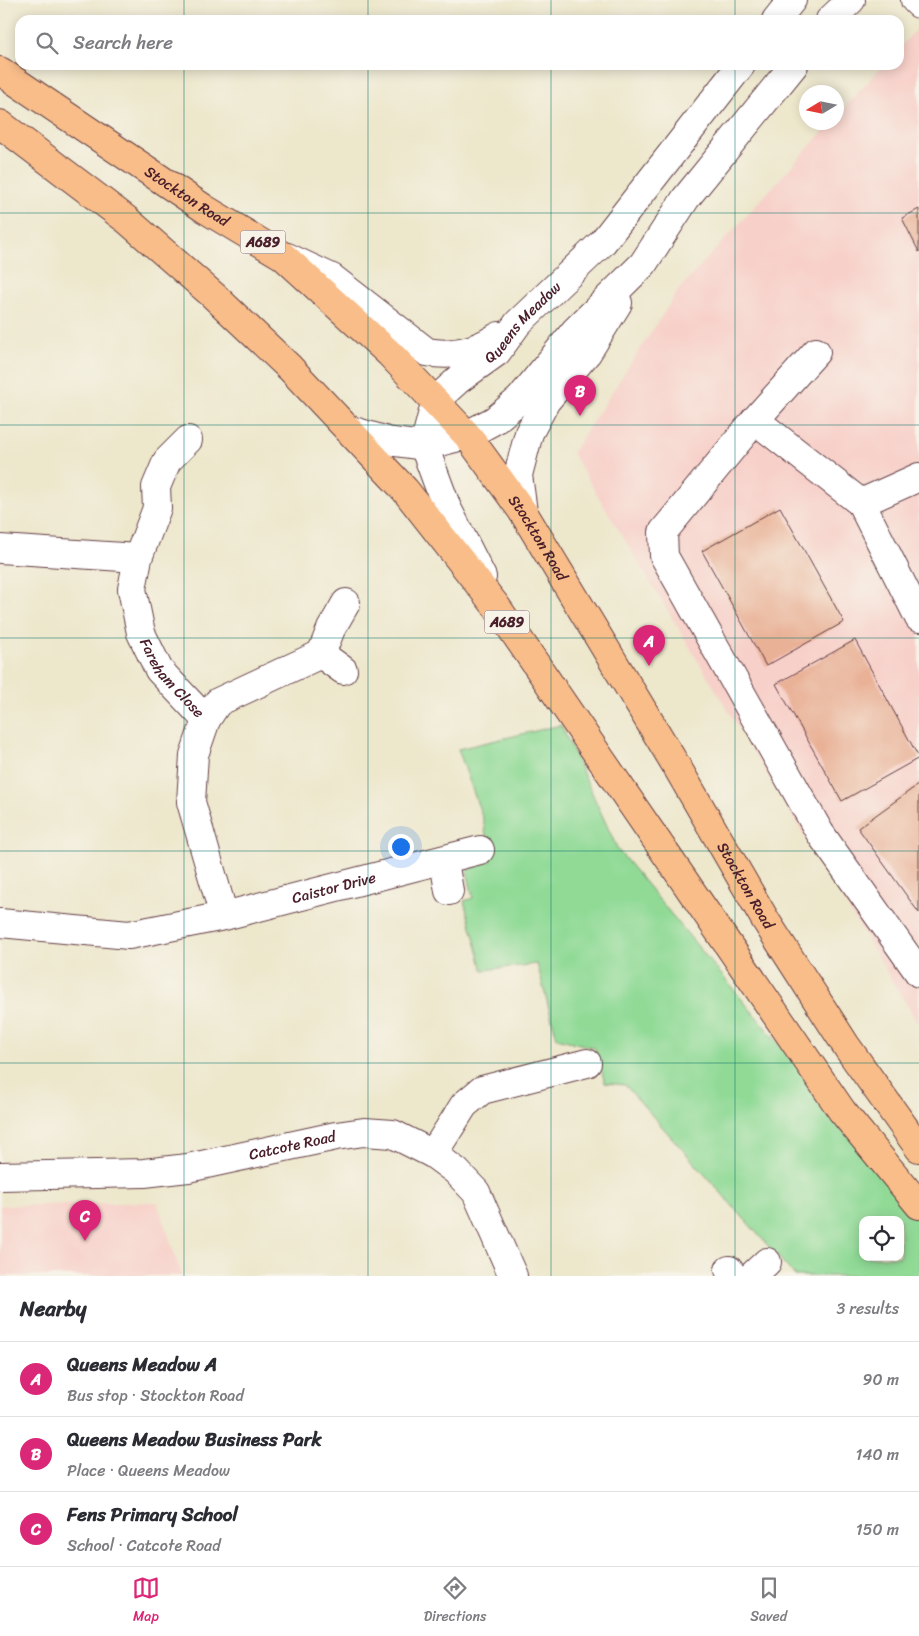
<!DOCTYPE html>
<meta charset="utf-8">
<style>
body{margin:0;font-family:Sriracha,sans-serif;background:#f2f2f3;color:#2b2b33}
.controls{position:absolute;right:15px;bottom:15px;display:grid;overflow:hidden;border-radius:10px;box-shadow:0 2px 12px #0003}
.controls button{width:45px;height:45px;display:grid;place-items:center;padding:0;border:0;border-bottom:1px solid #e1e1e2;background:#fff;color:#2b2b33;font:25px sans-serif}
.compass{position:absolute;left:799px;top:85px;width:45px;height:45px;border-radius:50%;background:#fff;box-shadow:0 2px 12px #0003;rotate:260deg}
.you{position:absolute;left:400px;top:846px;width:18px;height:18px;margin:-12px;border:4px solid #fff;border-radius:50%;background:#1a73e8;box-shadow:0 0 0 8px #1a73e833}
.badge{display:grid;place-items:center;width:32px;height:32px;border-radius:50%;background:#db2777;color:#fff;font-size:16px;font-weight:700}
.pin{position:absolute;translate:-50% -41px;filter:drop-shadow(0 1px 2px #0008)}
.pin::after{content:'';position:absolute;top:26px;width:18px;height:15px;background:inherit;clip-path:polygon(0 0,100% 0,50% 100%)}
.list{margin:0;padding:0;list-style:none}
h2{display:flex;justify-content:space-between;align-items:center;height:65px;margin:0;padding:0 20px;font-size:21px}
h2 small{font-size:16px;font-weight:400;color:#7c7c81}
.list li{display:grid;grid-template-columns:32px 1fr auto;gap:15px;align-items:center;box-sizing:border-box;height:75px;padding:0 20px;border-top:1px solid #e1e1e2}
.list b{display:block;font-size:19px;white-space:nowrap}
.list p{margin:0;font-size:16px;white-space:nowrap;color:#7c7c81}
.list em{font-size:16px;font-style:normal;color:#7c7c81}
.icon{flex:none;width:28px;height:28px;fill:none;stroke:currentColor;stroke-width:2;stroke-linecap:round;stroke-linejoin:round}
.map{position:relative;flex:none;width:919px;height:1276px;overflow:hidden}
.search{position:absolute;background:#fff;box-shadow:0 2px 12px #0003;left:15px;right:15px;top:15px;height:55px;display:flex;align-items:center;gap:12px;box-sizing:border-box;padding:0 18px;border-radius:15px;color:#7c7c81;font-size:19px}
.sheet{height:290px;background:#fff}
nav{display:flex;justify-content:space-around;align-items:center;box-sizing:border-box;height:70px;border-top:1px solid #e1e1e2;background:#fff;font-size:14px;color:#7c7c81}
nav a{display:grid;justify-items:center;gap:2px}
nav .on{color:#db2777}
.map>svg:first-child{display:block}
.built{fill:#f7d0c9}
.green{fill:#90da96;stroke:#6d7c60;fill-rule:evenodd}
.building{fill:#e9b196}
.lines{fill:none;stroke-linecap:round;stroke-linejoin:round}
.minor-casing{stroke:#623d43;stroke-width:30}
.highway-casing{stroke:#623d43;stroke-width:30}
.minor{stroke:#fff;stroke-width:28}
.highway{stroke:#f8bd89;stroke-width:28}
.grid{fill:none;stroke:#0f766e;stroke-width:1;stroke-opacity:0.55}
.labels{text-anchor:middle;stroke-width:4.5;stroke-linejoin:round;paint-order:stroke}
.shield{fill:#f7f3e8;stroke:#7e5f64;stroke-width:1}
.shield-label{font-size:14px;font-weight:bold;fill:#4a1f2b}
.street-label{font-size:15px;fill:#4a1f2b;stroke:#f7f3e8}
</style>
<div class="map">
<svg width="919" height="1276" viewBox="0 0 919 1276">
<rect width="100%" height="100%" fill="#f7f3e8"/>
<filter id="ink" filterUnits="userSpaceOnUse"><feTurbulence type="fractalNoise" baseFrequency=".02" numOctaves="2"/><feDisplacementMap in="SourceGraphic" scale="10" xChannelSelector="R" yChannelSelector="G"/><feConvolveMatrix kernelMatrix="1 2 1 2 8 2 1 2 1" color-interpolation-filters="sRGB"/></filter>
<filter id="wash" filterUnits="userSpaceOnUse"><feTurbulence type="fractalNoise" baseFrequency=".0096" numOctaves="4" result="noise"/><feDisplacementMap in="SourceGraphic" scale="20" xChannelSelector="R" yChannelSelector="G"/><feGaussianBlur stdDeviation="1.12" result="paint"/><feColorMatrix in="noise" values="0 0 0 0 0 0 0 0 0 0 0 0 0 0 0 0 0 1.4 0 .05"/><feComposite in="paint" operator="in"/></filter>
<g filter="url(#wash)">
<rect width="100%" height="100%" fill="#ede7cc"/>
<g class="built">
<path d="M919,26V1025L572,453L680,288L831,123L836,122L837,116L883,65H899V48Z"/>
<path d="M157,1202L182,1276H0V1206Z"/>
</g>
<path class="green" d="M561,725L618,850L919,1213V1276H795L625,1085L605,1083L595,1048L557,1038L537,964L483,970L464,901L473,898L467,870L491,861L483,819L458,749ZM863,1220H900V1257H863Z"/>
<g id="blocks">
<g class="building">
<path d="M919,209V252L902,218Z"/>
<path d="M780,507L844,622L766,666L702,551Z"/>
<path d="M855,640L919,758L842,801L776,684Z"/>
<path d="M919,784V913L858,828Z"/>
</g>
</g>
</g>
<g filter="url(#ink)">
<use href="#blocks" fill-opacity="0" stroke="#623d43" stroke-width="1"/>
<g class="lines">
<defs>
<g id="minor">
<path d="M915,0L919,4"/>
<path d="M776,20L792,0"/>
<path d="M830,20L851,0"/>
<path d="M287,257L332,278L427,352C453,357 478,350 499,336"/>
<path d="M816,352L755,420L663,532L664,556L820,833L919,973"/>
<path d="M755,420L861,503L919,618"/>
<path d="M350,430L387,441L424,446L467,435L495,420L520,399L575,331L643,264L686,198L794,65"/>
<path id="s1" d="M188,440L167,461L156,487L157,508L138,558L132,589L141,633L159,670L206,720"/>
<path d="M861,503L919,477"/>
<path d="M523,512L518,475L529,433L546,401L587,353L618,303"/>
<path d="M0,549L138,558"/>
<path id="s2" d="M482,577L447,508L424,446L436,400L458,380L497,352L518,323L602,243L741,65"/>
<path d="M343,670L321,654L331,629L346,603"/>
<path d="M444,861L449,891"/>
<path d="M224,916L191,802L194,755L206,720L218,702L321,654"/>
<path id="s3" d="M0,923L129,935L224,916L480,850"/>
<path d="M433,1154L464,1105L482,1090L587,1063"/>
<path id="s4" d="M0,1176L144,1173L188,1168L336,1136L364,1132L393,1134L433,1154L456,1171L476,1192L513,1276"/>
<path d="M729,1270L733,1276"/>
<path d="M752,1276L767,1262"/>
</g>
<g id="highway">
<path id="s5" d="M0,71L205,209L283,256L390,354L467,435L523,512L677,767L766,921L847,1047L919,1148"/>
<path d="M0,124L127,220L214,296L290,368L405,490L496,606L842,1111L919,1205"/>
</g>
</defs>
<use href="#minor" class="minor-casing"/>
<use href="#highway" class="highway-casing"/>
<use href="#minor" class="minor"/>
<use href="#highway" class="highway"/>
</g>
</g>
<path class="grid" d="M184,0V20M368,0V20M551,0V20M735,0V20M184,65V1276M368,65V1276M551,65V1276M735,65V1276M0,213H919M0,425H919M0,638H919M0,851H919M0,1063H919"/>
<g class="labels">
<g class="shield">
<rect x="240.5" y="230.5" width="45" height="23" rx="4"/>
<rect x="484.5" y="610.5" width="45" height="23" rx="4"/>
</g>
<g class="shield-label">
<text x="263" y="247">A689</text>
<text x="507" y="627">A689</text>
</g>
<g class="street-label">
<text dy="5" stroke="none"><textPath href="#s5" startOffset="225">Stockton Road</textPath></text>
<text dy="5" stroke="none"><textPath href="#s2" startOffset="308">Queens Meadow</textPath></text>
<text dy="5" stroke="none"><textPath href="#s5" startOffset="720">Stockton Road</textPath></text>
<text dy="5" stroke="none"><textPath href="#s1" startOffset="264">Fareham Close</textPath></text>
<text dy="5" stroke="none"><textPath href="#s5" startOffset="1125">Stockton Road</textPath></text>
<text dy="5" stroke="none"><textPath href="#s3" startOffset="340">Caistor Drive</textPath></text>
<text dy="5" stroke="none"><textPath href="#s4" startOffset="295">Catcote Road</textPath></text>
</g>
</g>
</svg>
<div class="controls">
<button><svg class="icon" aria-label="locate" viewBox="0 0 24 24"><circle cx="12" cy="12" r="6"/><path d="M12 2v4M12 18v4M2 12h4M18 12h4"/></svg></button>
</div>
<svg class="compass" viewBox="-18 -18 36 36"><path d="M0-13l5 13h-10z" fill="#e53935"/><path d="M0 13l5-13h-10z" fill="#7c7c81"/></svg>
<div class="you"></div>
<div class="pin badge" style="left:649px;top:666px">A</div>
<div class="pin badge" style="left:580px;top:416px">B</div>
<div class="pin badge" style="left:85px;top:1241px">C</div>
<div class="search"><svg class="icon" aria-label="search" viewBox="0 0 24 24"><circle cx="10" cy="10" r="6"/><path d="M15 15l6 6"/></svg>Search here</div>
</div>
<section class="sheet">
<h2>Nearby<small>3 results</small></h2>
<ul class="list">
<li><span class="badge">A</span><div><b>Queens Meadow A</b><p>Bus stop · Stockton Road</p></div><em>90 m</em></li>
<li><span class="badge">B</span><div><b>Queens Meadow Business Park</b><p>Place · Queens Meadow</p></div><em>140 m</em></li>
<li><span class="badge">C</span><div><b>Fens Primary School</b><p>School · Catcote Road</p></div><em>150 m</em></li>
</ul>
</section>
<nav>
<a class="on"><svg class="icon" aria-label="map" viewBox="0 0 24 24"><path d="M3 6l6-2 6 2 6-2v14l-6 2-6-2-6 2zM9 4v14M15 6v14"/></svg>Map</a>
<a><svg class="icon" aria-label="directions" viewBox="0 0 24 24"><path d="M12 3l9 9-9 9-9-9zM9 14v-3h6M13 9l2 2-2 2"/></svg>Directions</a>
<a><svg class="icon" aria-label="saved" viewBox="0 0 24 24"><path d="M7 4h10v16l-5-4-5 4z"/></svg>Saved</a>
</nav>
